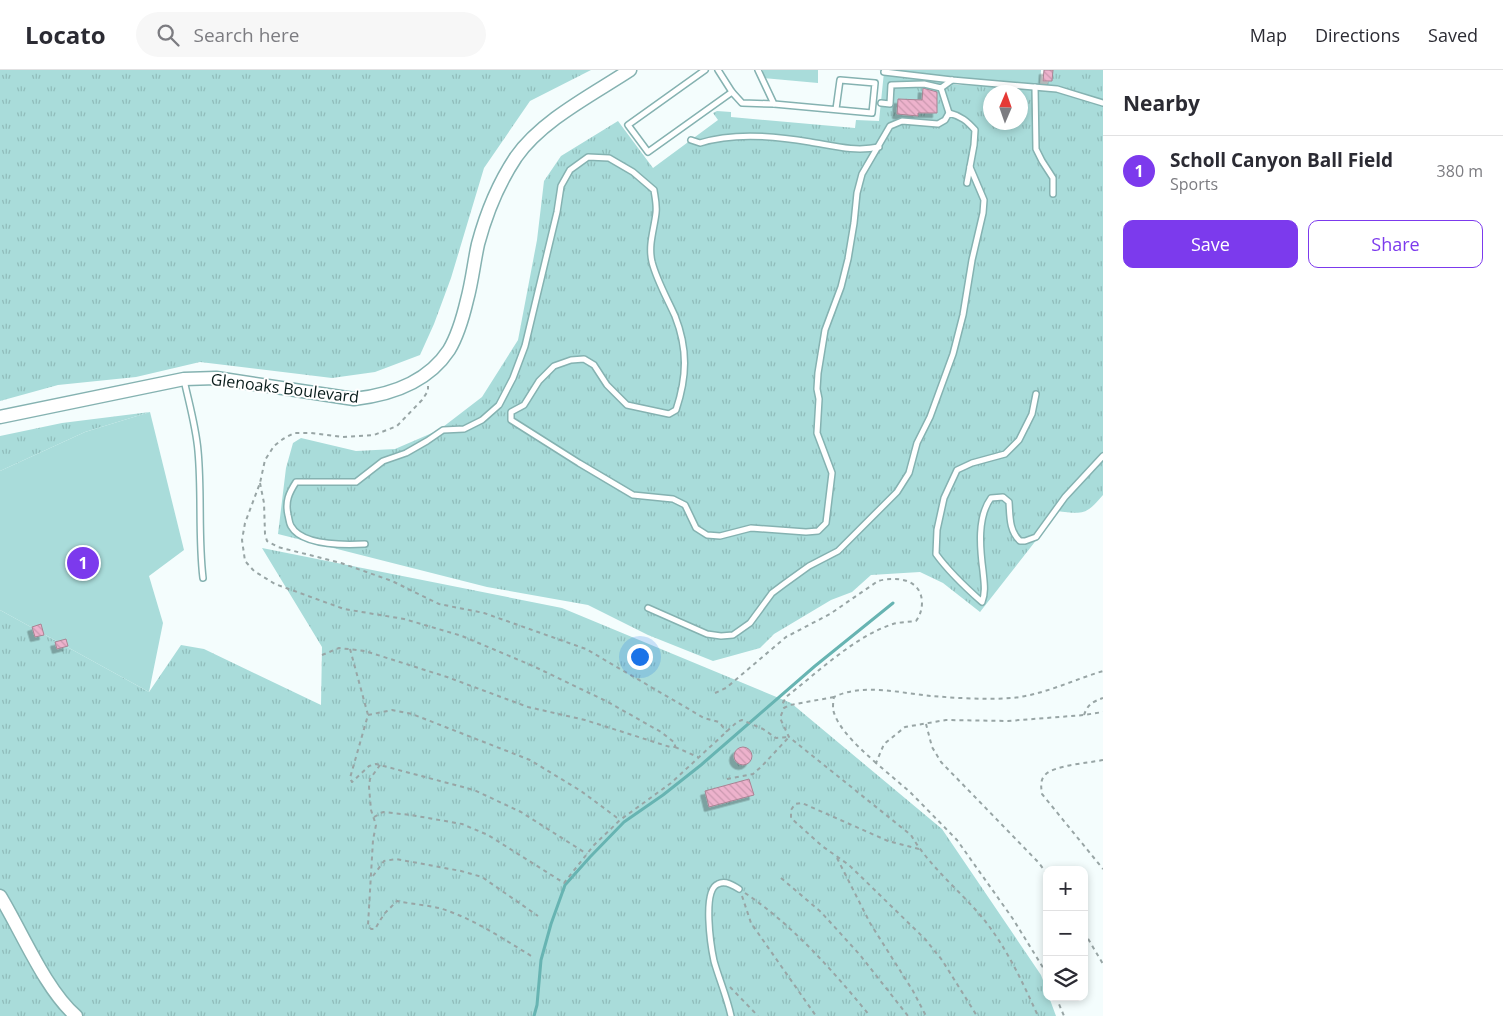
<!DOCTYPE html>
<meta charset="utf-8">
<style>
body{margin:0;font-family:"Open Sans",sans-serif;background:#f7f7f7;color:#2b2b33}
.controls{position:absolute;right:15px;bottom:15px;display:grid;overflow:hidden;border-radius:10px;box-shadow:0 2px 8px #0003}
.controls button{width:45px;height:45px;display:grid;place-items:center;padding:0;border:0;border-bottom:1px solid #e1e1e2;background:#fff;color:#2b2b33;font:25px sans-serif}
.compass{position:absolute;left:983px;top:15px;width:45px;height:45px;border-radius:50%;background:#fff;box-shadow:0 2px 8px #0003;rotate:2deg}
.you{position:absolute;left:639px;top:586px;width:18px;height:18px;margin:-12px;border:4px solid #fff;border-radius:50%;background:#1a73e8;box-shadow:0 0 0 8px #1a73e833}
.badge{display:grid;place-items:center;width:32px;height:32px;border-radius:50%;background:#7c3aed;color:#fff;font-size:16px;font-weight:700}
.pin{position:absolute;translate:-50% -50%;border:2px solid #fff;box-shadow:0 1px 5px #0006}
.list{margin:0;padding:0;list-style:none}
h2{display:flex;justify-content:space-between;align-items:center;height:65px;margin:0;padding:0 20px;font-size:21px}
h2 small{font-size:16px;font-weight:400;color:#7c7c81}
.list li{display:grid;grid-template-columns:32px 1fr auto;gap:15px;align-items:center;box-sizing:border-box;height:70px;padding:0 20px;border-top:1px solid #e1e1e2}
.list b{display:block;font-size:19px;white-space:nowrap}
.list p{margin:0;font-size:16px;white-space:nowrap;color:#7c7c81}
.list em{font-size:16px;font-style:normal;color:#7c7c81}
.actions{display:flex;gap:10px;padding:15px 20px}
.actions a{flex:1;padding:11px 0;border:1px solid #7c3aed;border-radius:10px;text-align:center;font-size:18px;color:#7c3aed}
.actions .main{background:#7c3aed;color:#fff}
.icon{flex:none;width:28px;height:28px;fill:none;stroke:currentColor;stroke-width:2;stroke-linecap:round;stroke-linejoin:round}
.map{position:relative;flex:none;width:1103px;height:946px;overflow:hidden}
header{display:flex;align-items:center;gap:30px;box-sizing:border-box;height:70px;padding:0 25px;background:#fff;border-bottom:1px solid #e1e1e2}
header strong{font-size:24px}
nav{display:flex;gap:28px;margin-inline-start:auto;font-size:18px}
.search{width:350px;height:45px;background:#f7f7f7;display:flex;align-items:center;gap:12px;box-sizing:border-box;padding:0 18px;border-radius:28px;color:#7c7c81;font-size:19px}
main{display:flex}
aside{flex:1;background:#fff}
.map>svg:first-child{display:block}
.grass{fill:url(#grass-tufts);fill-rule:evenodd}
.garden{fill:#a9dcda}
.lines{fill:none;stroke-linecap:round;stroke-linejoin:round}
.stream{stroke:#67b4b2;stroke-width:3}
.building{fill:url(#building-back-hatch);stroke:#a88493;filter:url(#shadow)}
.service-casing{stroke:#85b2b1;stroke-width:8}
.tertiary-casing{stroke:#85b2b1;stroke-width:15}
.path{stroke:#98a5a5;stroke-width:2;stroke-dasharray:4 4;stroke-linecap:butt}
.service{stroke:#fff;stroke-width:5}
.tertiary{stroke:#fff;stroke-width:12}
.labels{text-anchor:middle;stroke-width:4;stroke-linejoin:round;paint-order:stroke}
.street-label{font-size:16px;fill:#091c1b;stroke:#fff}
</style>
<header>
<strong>Locato</strong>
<div class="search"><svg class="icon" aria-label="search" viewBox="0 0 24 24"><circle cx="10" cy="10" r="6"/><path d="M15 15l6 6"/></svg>Search here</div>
<nav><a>Map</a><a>Directions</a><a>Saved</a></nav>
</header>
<main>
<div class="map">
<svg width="1103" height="946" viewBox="0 0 1103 946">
<defs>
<pattern id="grass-tufts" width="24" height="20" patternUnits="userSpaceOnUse" patternTransform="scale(1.25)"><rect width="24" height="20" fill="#a9dcda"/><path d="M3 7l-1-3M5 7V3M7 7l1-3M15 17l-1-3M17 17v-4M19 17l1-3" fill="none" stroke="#90bcba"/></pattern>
<pattern id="building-back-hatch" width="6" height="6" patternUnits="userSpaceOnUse" patternTransform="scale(1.25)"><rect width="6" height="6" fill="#edb2cc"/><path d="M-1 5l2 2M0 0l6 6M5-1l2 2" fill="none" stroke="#ca98af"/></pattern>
<filter id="shadow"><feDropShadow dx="-4.5" dy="4.5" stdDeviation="0" flood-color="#0004"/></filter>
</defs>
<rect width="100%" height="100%" fill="#f4fdfd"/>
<g class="grass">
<path d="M0,0H591L530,31L484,98L451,208L434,254L420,285L375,302L332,308L200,292L136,307L58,315L0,331Z"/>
<path d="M1052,0H1103V425C1085,446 1083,444 1056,441L1034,473L980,542L943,513L920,502L871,505L852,522L831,530L774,564L760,578L713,591L648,565L588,535L487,517L278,464L286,398L293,373L301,368L356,381L395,379L439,360L482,327L518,270L537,170L544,111L561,86L618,51L653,98L718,50L713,43L717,41L731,42V47L855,58L856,50L879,51L884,2L958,15L1008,16L1045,21ZM991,22H1021V52H991Z"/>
<path d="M150,342L85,362L0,401V366L62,353Z"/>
<path d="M262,478L562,538L791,633L942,759L1041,905L1047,921V927H1049L1056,946H0V540L149,622L181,575L204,579L321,635L322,577Z"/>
</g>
<g class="garden">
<path d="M763,0H818V13L763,8Z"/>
<path d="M878,0H1041L1040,15Z"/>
<path d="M150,342L184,480L149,506L163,553L149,622L0,540V401L85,362Z"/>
</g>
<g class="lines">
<path class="stream" d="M534,946L537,935L541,890L551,854L565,815L590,787L624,752L663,725L701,695L815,596L893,533"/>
</g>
<g class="building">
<path d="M1044,0H1053L1052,11H1043Z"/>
<path d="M923,18L937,22V43H918V46L897,44L898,29L922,30Z"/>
<path d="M41,554L44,565L35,567L32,557Z"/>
<path d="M66,569L68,576L57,579L55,572Z"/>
<circle cx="743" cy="686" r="9"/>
<path d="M749,709L754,725L709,737L705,721Z"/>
</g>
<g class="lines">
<defs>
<g id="service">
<path d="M705,0L628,55L648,82L732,22"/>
<path d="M718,0L732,22L742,33L774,34"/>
<path d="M758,0L774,34L872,43L875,13L840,10L836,39"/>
<path d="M884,2L952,10L1057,19L1103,33"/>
<path d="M1035,17L1036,79L1042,91L1053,108V124"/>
<path d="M941,18L949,43"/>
<path d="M881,33L890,34L891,15L924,14L941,18L952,10"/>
<path d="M691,70L700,73C734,62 776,66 810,72C834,76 855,82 879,77"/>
<path d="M184,310C189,333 196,357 198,381C202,424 198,466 203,508"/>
<path d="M1036,324L1032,344L1019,370L1005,384L972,393L957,400L944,428L937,460L936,484C949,502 965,517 982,532C986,522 984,512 983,501C980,478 977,447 991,428L1003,427L1009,432C1010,446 1009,461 1020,471H1025L1036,467L1065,427L1103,386"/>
<path d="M365,474C345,475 302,476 291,456C289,453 289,448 288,445C285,431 289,423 296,412H356L383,391L406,383L427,371L443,360L464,359L482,350L499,335L513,308L525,276L557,142L561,116L570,100L588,87L609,88L633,102L654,120C655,127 657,135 656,143C654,160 648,175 652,192C657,211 667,228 675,246C688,279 687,307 676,340L669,344L627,335L607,315L594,295L584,289L571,290L554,296L539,311L524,335L511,342V350L579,393L633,425L673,429L685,435L696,458L707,465L720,466L751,458L806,462L818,461L826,453L832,403L817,363L819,329L817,319L818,303L825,260L841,217L848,189L854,153L857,123L862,104L890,56L902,51L938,54L945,50L949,43C961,46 967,51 975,60L974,75L967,113"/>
<path d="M648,538L707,564L721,566L733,565L750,553L772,523L784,514L809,496L838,481L897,422L909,403L917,373L930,347L953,284L963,245L972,190L983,143L984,130L970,97"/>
<path d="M731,946C727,927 719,909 714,891C711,877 702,820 718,814C725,810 733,815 739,819"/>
</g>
<g id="tertiary">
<path d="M0,347L184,309L216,308L354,329C390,325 428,312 449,280C458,265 463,247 467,230C472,212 474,192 478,174C486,144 498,114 516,87C542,50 592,25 630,0"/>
<path d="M0,826C22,862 45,919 76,946"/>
</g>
</defs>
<use href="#service" class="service-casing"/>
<use href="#tertiary" class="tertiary-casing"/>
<g class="path">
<path d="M260,413L264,433L265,464L267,471L278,477L341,493L392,511L439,534L484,543L586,579L704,648L719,652L727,662"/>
<path d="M350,579L368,645L350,708L352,712L369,696L376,694L474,720L521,742L587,784"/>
<path d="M322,585L339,578L365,581L447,607L528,637L585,650L670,677H675V673L661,662L608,632L533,596L462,566L404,549L344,539L275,514L254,501L245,491L242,470L245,453L260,413L265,390L274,376L283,369L294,363H311L343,367L374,365L397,356L422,330L428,321V316"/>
<path d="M715,623L726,618L786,567L830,544L878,511C897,506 921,509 922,532C922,540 920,545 916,551C908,552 900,552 893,554C855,566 817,603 786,627L783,633L784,638"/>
<path d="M834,627L790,635L784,638L780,648L789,667L911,765C929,796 958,819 981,846C1006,876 1022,911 1038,946"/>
<path d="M368,645L392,640L412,644L530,690L581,721L620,750"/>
<path d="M1084,645C1088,634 1092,632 1103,628"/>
<path d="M926,654L932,677L941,692L1039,793L1047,804"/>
<path d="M675,677L698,687"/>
<path d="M1103,690C1089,693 1054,695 1045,705C1040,710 1041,717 1042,724L1103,799"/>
<path d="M876,693C862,680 837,659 833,639C833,636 833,631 834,627C863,613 900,623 931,626C957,628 986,630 1012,628C1043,625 1073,610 1103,601"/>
<path d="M380,695L370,709L369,717L371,740L376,755L373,770L368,855L371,859H375L384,844L397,831C411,834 426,835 439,838C473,848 503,869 533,887"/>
<path d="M727,709L753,704L762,696L789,667"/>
<path d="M374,747L383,742L411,745L462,754L488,765L564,813L594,775L620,750L671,713L737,652L742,650L763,659L776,668L789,667"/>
<path d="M919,779L888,771L802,733L795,734L791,740V748L822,776L849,795L925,869L942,890L977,946"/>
<path d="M837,788L870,853L913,921L926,946"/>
<path d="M373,806L384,791L396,789L461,801L482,807L538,846"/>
<path d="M781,808L821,842L860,885L908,946"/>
<path d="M745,823C794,856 833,901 870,946"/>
<path d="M742,826L751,853L816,946"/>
<path d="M1084,862L1103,894"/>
<path d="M1047,904L1013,849L957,770L910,722L876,693L884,674L905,657L946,650L1008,651L1084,645L1103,642"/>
<path d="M730,917L758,946"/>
<path d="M1056,927L1064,946"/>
</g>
<use href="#service" class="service"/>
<use href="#tertiary" class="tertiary"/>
</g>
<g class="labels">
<g class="street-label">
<text transform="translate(285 318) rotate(7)" y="6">Glenoaks Boulevard</text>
</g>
</g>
</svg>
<div class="controls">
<button>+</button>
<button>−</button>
<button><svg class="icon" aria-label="layers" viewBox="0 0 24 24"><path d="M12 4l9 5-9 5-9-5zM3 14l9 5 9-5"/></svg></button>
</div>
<svg class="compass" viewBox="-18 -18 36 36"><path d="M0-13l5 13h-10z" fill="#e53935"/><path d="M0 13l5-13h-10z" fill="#7c7c81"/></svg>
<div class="you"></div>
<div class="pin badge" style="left:83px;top:493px">1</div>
</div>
<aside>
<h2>Nearby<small></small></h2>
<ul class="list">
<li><span class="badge">1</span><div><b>Scholl Canyon Ball Field</b><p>Sports</p></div><em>380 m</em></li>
</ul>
<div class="actions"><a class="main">Save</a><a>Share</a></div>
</aside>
</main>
